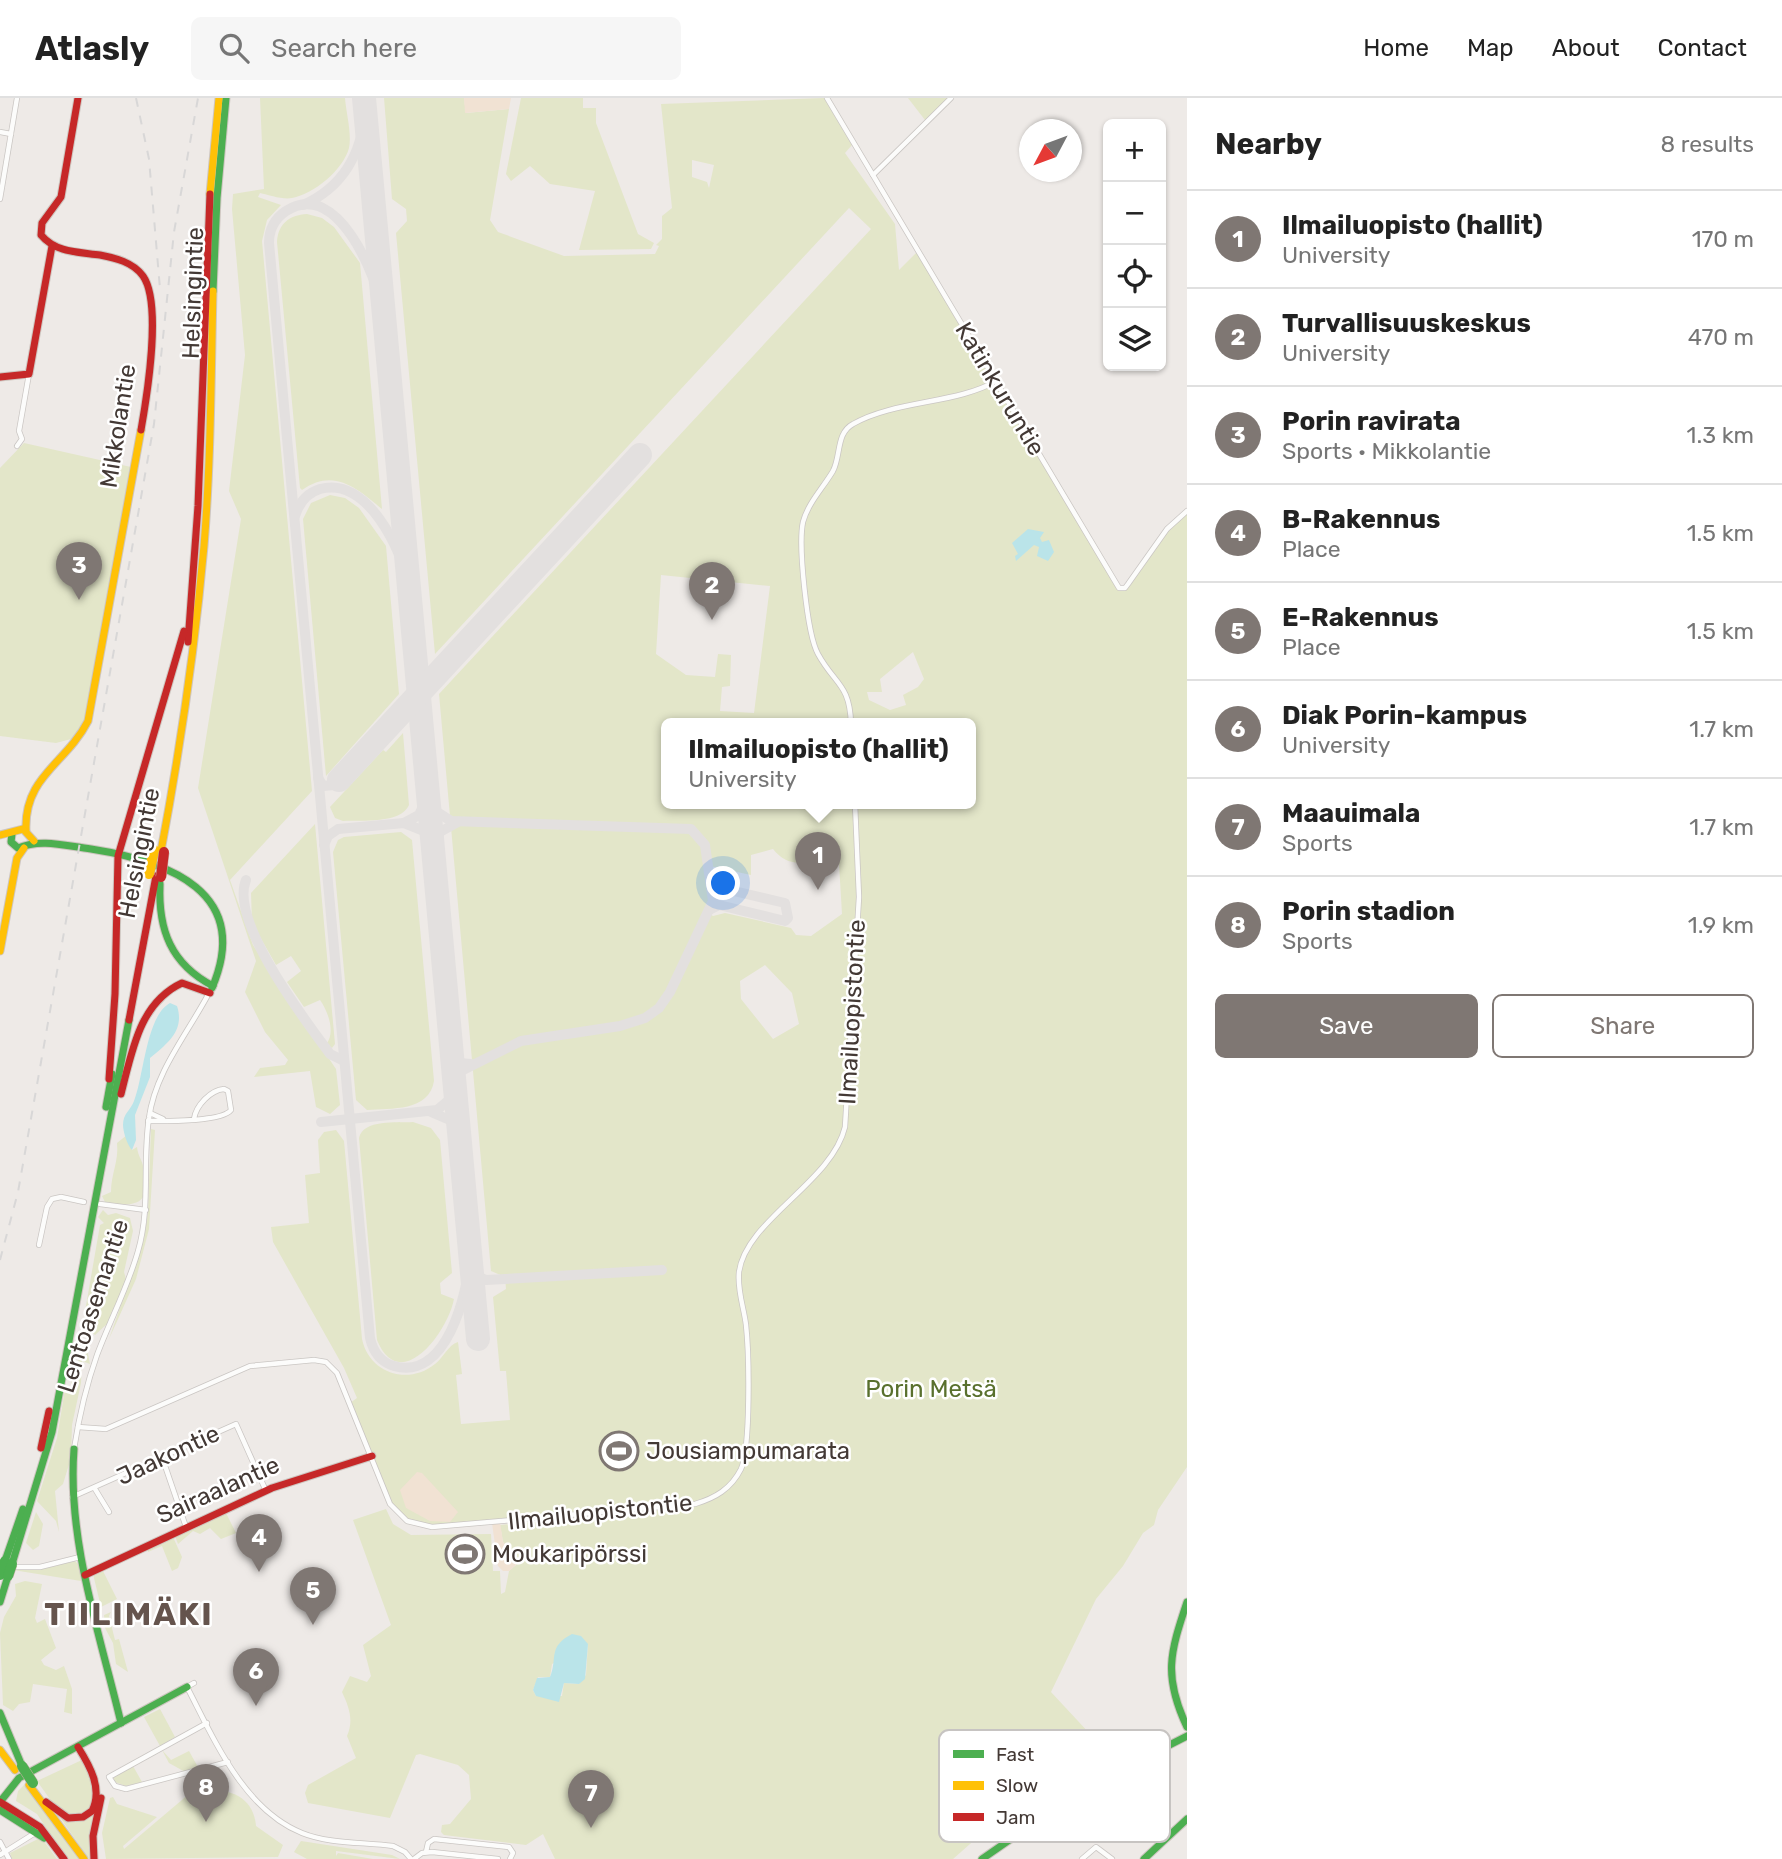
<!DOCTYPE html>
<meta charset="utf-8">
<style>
body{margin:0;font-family:Rubik,sans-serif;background:#f6f6f6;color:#222}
.controls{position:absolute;right:21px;top:21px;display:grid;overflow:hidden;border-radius:10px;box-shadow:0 2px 5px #0004}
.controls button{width:63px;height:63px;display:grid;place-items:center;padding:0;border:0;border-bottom:2px solid #e0e0e0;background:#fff;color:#222;font:35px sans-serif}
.compass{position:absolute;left:1019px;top:21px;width:63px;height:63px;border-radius:50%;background:#fff;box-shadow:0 2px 5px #0004;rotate:229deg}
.you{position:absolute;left:724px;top:786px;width:24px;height:24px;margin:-18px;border:5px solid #fff;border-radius:50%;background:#1a73e8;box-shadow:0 0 0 10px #1a73e833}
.badge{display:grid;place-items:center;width:46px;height:46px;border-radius:50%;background:#7f7773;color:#fff;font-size:23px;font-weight:700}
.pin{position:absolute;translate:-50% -58px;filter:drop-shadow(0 2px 4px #0008)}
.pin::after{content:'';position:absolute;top:37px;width:24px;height:21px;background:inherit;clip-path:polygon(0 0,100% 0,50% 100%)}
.popup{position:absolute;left:661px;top:620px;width:315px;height:91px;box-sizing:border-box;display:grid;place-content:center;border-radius:10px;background:#fff;filter:drop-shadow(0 2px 5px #0005);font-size:23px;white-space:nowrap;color:#767676}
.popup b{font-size:26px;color:#222}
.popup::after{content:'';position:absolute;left:50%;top:100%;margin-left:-14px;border:14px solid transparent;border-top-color:#fff}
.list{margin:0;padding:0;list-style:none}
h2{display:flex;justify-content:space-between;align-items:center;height:91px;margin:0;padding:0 28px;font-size:30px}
h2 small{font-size:23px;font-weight:400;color:#767676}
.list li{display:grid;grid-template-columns:46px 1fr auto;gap:21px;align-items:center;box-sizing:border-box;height:98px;padding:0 28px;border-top:2px solid #e0e0e0}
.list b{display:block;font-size:26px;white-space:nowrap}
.list p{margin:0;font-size:23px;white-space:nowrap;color:#767676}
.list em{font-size:23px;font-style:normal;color:#767676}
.actions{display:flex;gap:14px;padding:21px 28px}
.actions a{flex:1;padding:16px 0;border:2px solid #7f7773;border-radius:10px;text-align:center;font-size:24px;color:#7f7773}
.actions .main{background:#7f7773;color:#fff}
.icon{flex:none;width:38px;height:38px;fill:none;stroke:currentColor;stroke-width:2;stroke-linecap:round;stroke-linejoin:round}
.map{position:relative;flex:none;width:1187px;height:1761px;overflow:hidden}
header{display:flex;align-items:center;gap:42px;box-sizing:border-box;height:98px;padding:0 35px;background:#fff;border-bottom:2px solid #e0e0e0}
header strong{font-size:33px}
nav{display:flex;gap:38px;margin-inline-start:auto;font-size:24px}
.search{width:490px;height:63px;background:#f6f6f6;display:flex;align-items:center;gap:18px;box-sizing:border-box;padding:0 24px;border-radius:10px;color:#767676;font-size:26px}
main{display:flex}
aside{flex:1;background:#fff}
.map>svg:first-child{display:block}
.green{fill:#e3e6c9;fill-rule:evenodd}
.sand{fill:#f1e2d3}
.water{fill:#bae4e9}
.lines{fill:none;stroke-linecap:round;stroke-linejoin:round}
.taxiway{stroke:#e3e0df;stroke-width:10}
.runway{stroke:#e3e0df;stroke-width:24}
.street-casing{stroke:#cac6c3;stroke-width:6}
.fast-casing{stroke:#cec6c0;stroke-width:9}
.slow-casing{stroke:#cec6c0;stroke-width:9}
.jam-casing{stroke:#cec6c0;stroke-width:9}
.street{stroke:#fcfcfb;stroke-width:4.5}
.fast{stroke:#4caf50;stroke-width:7}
.slow{stroke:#ffc107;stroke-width:7}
.jam{stroke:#c62828;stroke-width:7}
.rail{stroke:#d8d7d7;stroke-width:2;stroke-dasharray:9 9;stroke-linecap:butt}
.fast-bridge-casing{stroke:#c4b0a4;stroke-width:11;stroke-linecap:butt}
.slow-bridge-casing{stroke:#c4b0a4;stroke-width:11;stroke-linecap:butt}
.jam-bridge-casing{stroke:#c4b0a4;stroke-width:11;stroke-linecap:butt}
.fast-bridge{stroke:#4caf50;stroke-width:10}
.slow-bridge{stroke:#ffc107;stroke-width:10}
.jam-bridge{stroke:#c62828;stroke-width:10}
.labels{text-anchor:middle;stroke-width:5;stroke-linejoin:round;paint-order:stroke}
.street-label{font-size:24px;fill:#433935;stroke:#fff}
.park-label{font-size:24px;fill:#59702d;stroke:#fff}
.poi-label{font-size:24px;fill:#433935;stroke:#fff;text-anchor:start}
.district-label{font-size:32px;font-weight:bold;letter-spacing:2px;fill:#65544d;stroke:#fff}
.key{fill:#fff;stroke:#c7c4c2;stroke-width:2}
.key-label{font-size:19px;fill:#433935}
</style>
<header>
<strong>Atlasly</strong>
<div class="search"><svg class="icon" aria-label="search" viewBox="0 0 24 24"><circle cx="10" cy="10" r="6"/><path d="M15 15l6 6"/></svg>Search here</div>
<nav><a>Home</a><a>Map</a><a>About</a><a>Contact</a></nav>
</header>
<main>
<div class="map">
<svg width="1187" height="1761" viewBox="0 0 1187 1761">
<rect width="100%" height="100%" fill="#eeeae7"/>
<g class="green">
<path d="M260,0H345C346,14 352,36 349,50C343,72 314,96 292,100C283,102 269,97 260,95L258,99L281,107L267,122L262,143L312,693L230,782L253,847L336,971L340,1007L330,1016L316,1009L310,973L254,979L260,970L285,967L288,962L265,934L245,894L256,863L198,690L241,421L229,393L245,257L232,111L233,96L264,91Z"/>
<path d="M384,0H464L466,15L509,11L490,122L498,134L564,158L655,156L659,148L656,147L662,141V118L672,110L661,6L824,0L852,47L845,55L895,126L899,172L918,153L1122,491L1167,431L1187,413V1369L1158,1412L1154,1427L1143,1435L1123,1468L1096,1501L1051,1594L1091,1637L1035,1693L1021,1701L953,1761H555L543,1736L526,1747L444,1737L441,1734L442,1727L450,1726L471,1701L469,1677L458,1667L420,1656L416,1657L390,1720L308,1705L305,1695L308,1687L356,1660L347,1638C354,1622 349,1609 342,1594L350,1578L367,1584L371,1578L363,1547L391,1527L353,1422L386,1411L393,1426L411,1437L491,1436L493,1473H500L501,1496L505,1494L509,1473L516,1467L515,1458L503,1444L500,1427L667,1412L431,1429L413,1426L395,1413L350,1305L357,1300L344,1270L273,1144L271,1129L309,1125L305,1077L320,1075L318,1042L324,1034L336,1032L344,1043L362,1241C369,1275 408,1288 435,1266C443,1260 448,1247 458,1244L462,1276L456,1277L461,1326L510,1322L506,1273H500L493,1199L506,1191L505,1179L491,1173L439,596L871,131L849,110L435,556L396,135L407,123L406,111L392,101ZM692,62L714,67L709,90L707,84L692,79ZM661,477L770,488L754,615L720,613L722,589L730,588L731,557L718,556L715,579L686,577L656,556ZM913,554L924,581L918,589L903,597L906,607L890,612L869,602L867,594H882L880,581ZM666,626H970V706H666ZM838,749L842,816L811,838L796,837L791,830L725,815L713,818L706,813L709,799L705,767L751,777V757L773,751C793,776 816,761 838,749ZM765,867L792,895L799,926L773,941L741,901L740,883ZM588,1546L586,1577L579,1586L564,1585L562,1598H536L533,1592L538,1579H550L552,1566Z"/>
<path d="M521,0H583V10H596V25L638,136L654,145L651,151L579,152L595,93L550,86L530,68L511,83L506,76Z"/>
<path d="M908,0H948L925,22Z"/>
<path d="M307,116L322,120L334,129L360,165L382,411C358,391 334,369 302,392L300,390L277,144C278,126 289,117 307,116Z"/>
<path d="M24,345L131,369L87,615L75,640L56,645L0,638V370Z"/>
<path d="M330,397L345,400L359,410L386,448L399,596L326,678L303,421L311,405Z"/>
<path d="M403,635L409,707C401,726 361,722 343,723L335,720L330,709L383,652L386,654Z"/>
<path d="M315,726L335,946L332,950L326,946C336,935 328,913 320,902L304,909L287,884L301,873L291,858L276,867L252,825L251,795Z"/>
<path d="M401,734L412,742L434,983C429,1014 391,1010 367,1012L356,1002L333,754L338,742L344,739Z"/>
<path d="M413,1024L431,1030L440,1042L452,1175L440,1185L441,1196L454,1201C448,1234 400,1298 377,1242L359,1040C363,1021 397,1025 413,1024Z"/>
<path d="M151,1031L155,1032L149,1131L136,1181L109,1241L144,1141L148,1113Z"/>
<path d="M127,1037L132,1052L137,1049C138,1058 142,1062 143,1068C154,1107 135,1110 105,1104L102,1098L111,1094C111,1076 119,1063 117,1045Z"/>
<path d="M103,1112L108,1117L116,1115L130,1120L133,1133L124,1174L126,1181L108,1225L95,1237L83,1225L100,1127L104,1125L98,1119Z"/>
<path d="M85,1242L90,1266L82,1263L81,1285L72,1327L71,1360L63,1386L55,1393L59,1434L56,1423L37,1403L57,1340L65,1291L74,1293L71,1285Z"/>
<path d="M36,1414L43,1426L39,1448L33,1452L26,1445Z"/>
<path d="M226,1415L236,1435L221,1441L210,1430L200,1436L193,1433L178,1446L175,1438Z"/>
<path d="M173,1439L182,1459L178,1470L172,1473L162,1448L148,1454L147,1451Z"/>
<path d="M143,1454L103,1473L117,1501L101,1509L93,1476Z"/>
<path d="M75,1463L79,1467L81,1483L13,1472H34Z"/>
<path d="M25,1483L42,1486L35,1520L37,1525L45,1521L56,1550L41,1562L44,1567L56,1572L64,1568L72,1591V1616L64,1614L67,1591L33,1586L30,1604L19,1606L13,1613L3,1607L0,1535L4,1519L16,1498L15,1486Z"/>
<path d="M111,1514L109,1518L115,1542L119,1541L128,1574L116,1566L113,1545L105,1530L104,1517Z"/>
<path d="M160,1611L175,1639L160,1648L144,1619Z"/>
<path d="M162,1652L171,1662L189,1653L199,1671L187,1675L169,1665Z"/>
<path d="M84,1661L95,1685L92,1709L76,1718L57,1711L37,1683Z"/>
<path d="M133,1668L142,1684L126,1688L115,1684L113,1679Z"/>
<path d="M202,1685L208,1692C233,1691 254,1701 256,1728L283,1747L278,1759L106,1761L102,1735L110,1700L113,1699L117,1706L157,1719L123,1748L124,1751Z"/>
<path d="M24,1687L79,1761H67L37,1716L16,1703L18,1693Z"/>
<path d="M96,1710L91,1761H89L59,1718L61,1720Z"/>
<path d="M38,1741L43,1742L57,1761H12L10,1755Z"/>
<path d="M301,1743L392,1757L400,1761L336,1753V1758L338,1755L373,1761H307L294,1754Z"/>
</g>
<g class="sand">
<path d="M464,0H511L509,11L465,15Z"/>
<path d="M417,1374L422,1375L458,1414L450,1424L430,1423L406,1410L400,1392Z"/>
<path d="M500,1424L503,1444L515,1458L516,1467L509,1473H503L498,1468L492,1425Z"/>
</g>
<g class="water">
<path d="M1028,431L1044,434L1040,440L1042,444L1049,442L1054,454L1048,463L1037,458L1039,449L1034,447L1016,463L1015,458L1018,456L1012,445Z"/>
<path d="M170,905L177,908C185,932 168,945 150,960V979L135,1017L136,1042L132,1052C127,1047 123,1033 123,1027C123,1015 131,1012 134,1003C144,978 146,918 170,905Z"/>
<path d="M572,1536L581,1538L588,1546L585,1581L579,1586L564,1585L559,1604L536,1598L533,1592L537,1580L550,1579C558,1561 547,1549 572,1536Z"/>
</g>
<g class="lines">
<g class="taxiway">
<path d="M303,107C343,89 362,55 365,13"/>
<path d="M384,216C377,180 338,79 286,113C274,121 269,132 269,145L370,1240C373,1253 380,1264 394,1268C447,1283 467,1196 470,1160"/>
<path d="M295,418C299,405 307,395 320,391C368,378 401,452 409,487"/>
<path d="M318,680L323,688L334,687"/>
<path d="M404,725L419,717L428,698"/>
<path d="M324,747L328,738L338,731L404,725L424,733L433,754"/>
<path d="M433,751L440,734L458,724"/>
<path d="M246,782C229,823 305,922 330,956L344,963"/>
<path d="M709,812L719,807L785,823L788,820L785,805L717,789L710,782"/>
<path d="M451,952L459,965L471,966"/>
<path d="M431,1014L452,1023L459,1042"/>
<path d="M321,1024L437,1012L449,1002L459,974L521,943L620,928L645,920L659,910L670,894L713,803L705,747L691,731L451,723L434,712L428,697"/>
<path d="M471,1167L477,1178L486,1182L662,1172"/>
</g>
<g class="runway">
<path d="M364,0L478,1241"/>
<path d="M339,682L640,357"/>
</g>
<defs>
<g id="street">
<path d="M827,0L1119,490H1125L1128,486L1167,431L1187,413"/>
<path d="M0,34L11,36"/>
<path d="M873,77L951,0"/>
<path d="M0,101L17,0"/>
<path d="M17,348L22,341L19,333L29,276"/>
<path d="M851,626C850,586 835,587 818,556C807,536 798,447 803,424C808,405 823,390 833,373C841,358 836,335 853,326C895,302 957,306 996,283"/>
<path d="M150,1015L163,1021"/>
<path d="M148,1023C165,1023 222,1024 231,1012L228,993L224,991C211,992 196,1007 194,1021"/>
<path d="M100,1106L146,1112"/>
<path d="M39,1147L47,1109L52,1101L61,1099L84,1104"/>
<path d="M78,1329L106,1331L250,1268L314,1262L326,1264L337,1275L390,1406L407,1423L432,1429L695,1406C715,1400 731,1391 741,1371C751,1349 749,1254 746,1227C744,1210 737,1192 739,1174C746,1122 832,1084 845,1029L859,799L855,706"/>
<path d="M74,1351C79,1319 86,1288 97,1257C110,1222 128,1189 138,1153C151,1109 142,1065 149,1020C155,974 188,935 209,895"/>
<path d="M162,1359L186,1429"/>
<path d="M95,1391L109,1414"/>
<path d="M72,1399L236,1326L266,1393"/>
<path d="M13,1469H40L80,1459"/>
<path d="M194,1585L187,1589C214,1641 243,1711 302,1735C329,1746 364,1744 393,1748L405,1754L411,1761"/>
<path d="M207,1625L109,1679L115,1688L126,1691L228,1664"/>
<path d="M0,1744L9,1761"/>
<path d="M426,1754L428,1745L434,1741L509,1749L513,1755L510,1761"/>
<path d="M0,1757L35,1735"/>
<path d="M414,1761L422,1755L432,1754L498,1761"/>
<path d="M1082,1761L1096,1749L1112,1761"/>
</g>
<g id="fast">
<path d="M213,193L217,100L226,0"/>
<path d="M12,736L11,744L18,750C41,740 66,748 91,751C168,763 253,794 212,890"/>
<path d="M160,786C158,832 171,866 213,888"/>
<path d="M106,1009L112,976"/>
<path d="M74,1351C67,1443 100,1536 121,1625"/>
<path d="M5,1463L23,1411"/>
<path d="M12,1466L52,1334L129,922"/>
<path d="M0,1504L8,1478"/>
<path d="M1187,1504C1170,1555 1163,1578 1187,1629"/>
<path d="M0,1615L22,1668"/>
<path d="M0,1704L19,1680L187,1589"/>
<path d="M0,1712L44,1740"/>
<path d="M982,1761L1081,1692L1187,1638"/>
<path d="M1144,1761L1187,1721"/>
</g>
<g id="slow">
<path d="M210,96L219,0"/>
<path d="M26,732C24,678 66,666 88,623L141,332"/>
<path d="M0,737L23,731L34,743"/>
<path d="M161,753C180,652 195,550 204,448C211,363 211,278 213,193"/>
<path d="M0,853L17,760L24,750"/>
<path d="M0,1652L15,1672"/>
<path d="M29,1687L84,1761"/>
</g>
<g id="jam">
<path d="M78,0L61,99L42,125L41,137C56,155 79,154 100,157C115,160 133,164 143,178C162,205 147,298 141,332"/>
<path d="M0,279L29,276L52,148"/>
<path d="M188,544L198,408L210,96"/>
<path d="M129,922L156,778"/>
<path d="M109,981L115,896L118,758L184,533"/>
<path d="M121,996C132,954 139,905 182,885L210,895"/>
<path d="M41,1350L49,1313"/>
<path d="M85,1477L272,1390L372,1358"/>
<path d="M0,1704L40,1729L64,1761"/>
<path d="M46,1704L68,1720L83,1719L92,1713C103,1691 90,1668 78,1649"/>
<path d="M94,1761L93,1738L101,1700"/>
</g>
</defs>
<use href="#street" class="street-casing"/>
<use href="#fast" class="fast-casing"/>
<use href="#slow" class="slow-casing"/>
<use href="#jam" class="jam-casing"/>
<use href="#street" class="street"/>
<use href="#fast" class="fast"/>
<use href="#slow" class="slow"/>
<use href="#jam" class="jam"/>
<g class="rail">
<path d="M136,0L149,61L160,191"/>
<path d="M0,1162L18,1094L154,326L174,134L198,0"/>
</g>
<defs>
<g id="fast-bridge">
<path d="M0,1477L5,1463"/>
<path d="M8,1478L12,1466"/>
<path d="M22,1668L33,1685"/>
</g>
<path id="slow-bridge" d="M149,776L154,752"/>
<path id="jam-bridge" d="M161,779L164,754"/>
</defs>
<use href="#fast-bridge" class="fast-bridge-casing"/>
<use href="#slow-bridge" class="slow-bridge-casing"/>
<use href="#jam-bridge" class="jam-bridge-casing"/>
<use href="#fast-bridge" class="fast-bridge"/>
<use href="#slow-bridge" class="slow-bridge"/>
<use href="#jam-bridge" class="jam-bridge"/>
</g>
<defs>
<symbol id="stadium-ring" viewBox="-11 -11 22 22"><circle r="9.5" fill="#fff" stroke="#7f7773" stroke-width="1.5"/><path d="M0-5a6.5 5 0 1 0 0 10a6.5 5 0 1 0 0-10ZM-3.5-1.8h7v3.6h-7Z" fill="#7f7773"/></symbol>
</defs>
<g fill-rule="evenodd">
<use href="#stadium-ring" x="597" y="1331" width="44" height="44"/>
<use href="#stadium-ring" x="443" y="1434" width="44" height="44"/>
</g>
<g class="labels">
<g class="street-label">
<text transform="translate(193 195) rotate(-88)" y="8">Helsingintie</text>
<text transform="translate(1000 291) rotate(59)" y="8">Katinkuruntie</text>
<text transform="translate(118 328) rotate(-81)" y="8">Mikkolantie</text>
<text transform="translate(139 755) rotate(-79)" y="8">Helsingintie</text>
<text transform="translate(852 914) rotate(-87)" y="8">Ilmailuopistontie</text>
<text transform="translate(93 1208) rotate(-72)" y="8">Lentoasemantie</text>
<text transform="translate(168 1357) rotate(-25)" y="8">Jaakontie</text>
<text transform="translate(218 1392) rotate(-24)" y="8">Sairaalantie</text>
<text transform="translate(600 1414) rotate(-6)" y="8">Ilmailuopistontie</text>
</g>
<g class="park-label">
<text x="931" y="1299">Porin Metsä</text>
</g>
<g class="poi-label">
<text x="646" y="1361">Jousiampumarata</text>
<text x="492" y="1464">Moukaripörssi</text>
</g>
<g class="district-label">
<text x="129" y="1527">TIILIMÄKI</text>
</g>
</g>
<rect x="939" y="1632" width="231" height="112" rx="10" class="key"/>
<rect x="953" y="1652" width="31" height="8" fill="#4caf50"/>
<rect x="953" y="1683" width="31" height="9" fill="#ffc107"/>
<rect x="953" y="1715" width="31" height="8" fill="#c62828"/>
<g class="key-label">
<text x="996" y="1663">Fast</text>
<text x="996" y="1694">Slow</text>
<text x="996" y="1726">Jam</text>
</g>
</svg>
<div class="controls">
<button>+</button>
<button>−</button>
<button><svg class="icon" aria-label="locate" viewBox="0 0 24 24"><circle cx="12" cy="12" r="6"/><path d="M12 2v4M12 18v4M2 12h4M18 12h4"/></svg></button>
<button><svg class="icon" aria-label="layers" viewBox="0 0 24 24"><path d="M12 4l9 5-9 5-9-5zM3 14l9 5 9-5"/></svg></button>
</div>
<svg class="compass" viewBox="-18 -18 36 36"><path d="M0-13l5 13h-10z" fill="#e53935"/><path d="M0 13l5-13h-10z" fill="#767676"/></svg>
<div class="you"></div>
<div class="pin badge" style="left:818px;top:792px">1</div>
<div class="popup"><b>Ilmailuopisto (hallit)</b>University</div>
<div class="pin badge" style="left:712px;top:522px">2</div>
<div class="pin badge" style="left:79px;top:502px">3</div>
<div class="pin badge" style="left:259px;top:1474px">4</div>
<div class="pin badge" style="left:313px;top:1527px">5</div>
<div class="pin badge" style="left:256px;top:1608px">6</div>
<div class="pin badge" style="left:591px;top:1730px">7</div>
<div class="pin badge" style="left:206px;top:1724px">8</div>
</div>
<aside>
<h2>Nearby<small>8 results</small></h2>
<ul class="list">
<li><span class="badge">1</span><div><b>Ilmailuopisto (hallit)</b><p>University</p></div><em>170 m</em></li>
<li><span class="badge">2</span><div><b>Turvallisuuskeskus</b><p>University</p></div><em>470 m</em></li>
<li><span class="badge">3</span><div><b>Porin ravirata</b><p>Sports · Mikkolantie</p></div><em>1.3 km</em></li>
<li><span class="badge">4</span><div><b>B-Rakennus</b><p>Place</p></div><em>1.5 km</em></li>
<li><span class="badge">5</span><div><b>E-Rakennus</b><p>Place</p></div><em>1.5 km</em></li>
<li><span class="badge">6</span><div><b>Diak Porin-kampus</b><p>University</p></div><em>1.7 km</em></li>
<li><span class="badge">7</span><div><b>Maauimala</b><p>Sports</p></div><em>1.7 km</em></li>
<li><span class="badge">8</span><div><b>Porin stadion</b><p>Sports</p></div><em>1.9 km</em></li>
</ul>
<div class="actions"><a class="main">Save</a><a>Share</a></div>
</aside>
</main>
